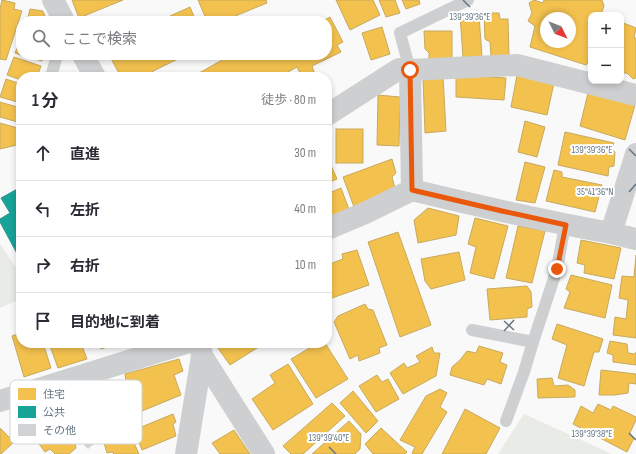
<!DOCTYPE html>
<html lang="ja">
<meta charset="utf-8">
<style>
body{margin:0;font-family:"Sofia Sans Condensed","Noto Sans JP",sans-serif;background:#f2f2f3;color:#2b2b33}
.controls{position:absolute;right:12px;top:12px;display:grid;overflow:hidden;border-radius:8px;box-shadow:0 2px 6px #0003}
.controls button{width:36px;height:36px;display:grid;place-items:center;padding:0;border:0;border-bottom:1px solid #e1e1e2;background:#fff;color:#2b2b33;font:20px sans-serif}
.compass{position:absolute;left:540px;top:12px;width:36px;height:36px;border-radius:50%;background:#fff;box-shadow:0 2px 6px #0003;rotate:132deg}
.stop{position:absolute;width:12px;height:12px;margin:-9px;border:3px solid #ea580c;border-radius:50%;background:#fff}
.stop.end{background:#ea580c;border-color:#fff;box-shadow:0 1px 4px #0008}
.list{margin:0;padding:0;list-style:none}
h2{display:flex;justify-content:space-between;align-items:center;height:52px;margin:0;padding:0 16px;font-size:17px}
h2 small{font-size:13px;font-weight:400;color:#7c7c81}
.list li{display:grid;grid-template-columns:26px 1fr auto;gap:12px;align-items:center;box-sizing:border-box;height:56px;padding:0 16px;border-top:1px solid #e1e1e2}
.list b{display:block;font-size:15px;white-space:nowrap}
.list em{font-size:13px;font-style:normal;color:#7c7c81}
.icon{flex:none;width:22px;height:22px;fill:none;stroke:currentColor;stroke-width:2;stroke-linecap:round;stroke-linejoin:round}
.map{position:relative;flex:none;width:636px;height:454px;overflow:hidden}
.search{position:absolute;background:#fff;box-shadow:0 2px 6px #0003;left:16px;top:16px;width:316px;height:44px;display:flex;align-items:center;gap:10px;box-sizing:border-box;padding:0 14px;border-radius:16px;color:#7c7c81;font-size:15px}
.panel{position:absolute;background:#fff;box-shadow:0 2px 6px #0003;left:16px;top:72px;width:316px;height:276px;border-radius:16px}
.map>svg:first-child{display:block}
.green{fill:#e8ebe6}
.homes{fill:#f2c14e;stroke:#c8aa5e;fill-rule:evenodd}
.public{fill:#17a398;stroke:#2e9692}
.building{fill:#d0d2d3;stroke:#e8e8e8}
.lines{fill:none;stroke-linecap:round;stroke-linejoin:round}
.service{stroke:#cecfd0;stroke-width:12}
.minor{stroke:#cecfd0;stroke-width:22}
.route{stroke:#ea580c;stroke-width:5}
.ticks{fill:none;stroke:#657683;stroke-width:1.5}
.key{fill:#fff;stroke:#d1d6da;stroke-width:1}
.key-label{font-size:11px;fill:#657683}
.ticks-label{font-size:10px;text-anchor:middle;fill:#657683;stroke:#fff;stroke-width:4;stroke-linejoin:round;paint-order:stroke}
</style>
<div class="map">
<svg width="636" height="454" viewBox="0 0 636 454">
<rect width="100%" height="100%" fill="#f9f9f9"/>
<g class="green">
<path d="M0,244L21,275V299L0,308Z"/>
<path d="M524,414L612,454H498Z"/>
</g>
<g class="homes">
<path d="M2,0L15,3L14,9L22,11L6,60L0,59V9Z"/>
<path d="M72,0H123L79,18Z"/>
<path d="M198,0H266L267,3L223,21H207Z"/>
<path d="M336,0H373L380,15L350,30Z"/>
<path d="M379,0H395L400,13L386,17Z"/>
<path d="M402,0H419L420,4L406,9Z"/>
<path d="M534,0L543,3L544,0H602L604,6L601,15H591V60L586,65L530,47L535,26L528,21L532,13L529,3ZM546,18H570V42H546Z"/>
<path d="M190,7L196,21H172L170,16Z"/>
<path d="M30,9L43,11L47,21H27Z"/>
<path d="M484,13H499L500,19H508L509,56H491L490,42L485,39Z"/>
<path d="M460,15H479L482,57H463Z"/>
<path d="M330,17L343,42L337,45L341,52L312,66L314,72L304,77H302L297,67L279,77H192L231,55H242L244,57L247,55H327V21H323Z"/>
<path d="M621,22L636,28L634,38H636V78L633,79L627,73H621Z"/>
<path d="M382,27L390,54L371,60L362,33Z"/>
<path d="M424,31H452V58L429,59V53L425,49Z"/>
<path d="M21,38V55L15,53Z"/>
<path d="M22,55H44L42,61Z"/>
<path d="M109,55H181L182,57L141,77H121Z"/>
<path d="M14,57L41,66L37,77H21V80L7,75Z"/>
<path d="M61,73L72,77H60Z"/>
<path d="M456,75L506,78L504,100L456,97Z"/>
<path d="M517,75L554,83L547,115L511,107Z"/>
<path d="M443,76L446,131L425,133L423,78Z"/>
<path d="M6,79L21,84V103L0,97Z"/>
<path d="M588,93L635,105L625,140L580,126Z"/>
<path d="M378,95L400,97L399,146L377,145Z"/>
<path d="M0,102L21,108V123L0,117Z"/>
<path d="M525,121L545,127L537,157L518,152Z"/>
<path d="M0,123L21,129V144L0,149Z"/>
<rect x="336" y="129" width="27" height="34"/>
<path d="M565,132L614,143L612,149L615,152L614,166L609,167L608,176L558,165Z"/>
<path d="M327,156L337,179L327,183Z"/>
<path d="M392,159L396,173L392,177L396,192L354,207L343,177Z"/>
<path d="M525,162L545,167L535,203L516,200Z"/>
<path d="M554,170L562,172V177L602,185L595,212L546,201Z"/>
<path d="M341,188L350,212L327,222V194Z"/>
<path d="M428,208L459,216L456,235L418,243L414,220Z"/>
<path d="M475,218L508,226L494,279L470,273L476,247L468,244Z"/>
<path d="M518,226L545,231L532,283L506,278Z"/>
<path d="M398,232L431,325L400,337L368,242Z"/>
<path d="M581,240L621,248L614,279L584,273L585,265L577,263Z"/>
<path d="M357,250L369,285L332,298L327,285V265L343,259L342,254Z"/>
<path d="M459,252L465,280L431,289L425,281L421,259Z"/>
<path d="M636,255V338L613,335L615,317L626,319L628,300L619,298L622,276L634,277Z"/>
<path d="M571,275L612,285L605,318L564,308L570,292L566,289Z"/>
<path d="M527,286L531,292L532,307L527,309V317L490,320L487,289Z"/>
<path d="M365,304L368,309L373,310L387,345L379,348L380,353L359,361L358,355L350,359L334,322L338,316Z"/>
<path d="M557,324L603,339L599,352H594L584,386L558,378L567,345L552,339Z"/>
<path d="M21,333V343H43L51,368L24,377L12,336Z"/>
<path d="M610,341L627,344L628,353L635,354L636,352V365L613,362V355L607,353Z"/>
<path d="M49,343H81L87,359L58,368Z"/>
<path d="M88,343H117V344L101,349L99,345L89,348Z"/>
<path d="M217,343H265L230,365L215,344Z"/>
<path d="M318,343H325L348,379L316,398L291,359Z"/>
<path d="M479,346L503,353L500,362L507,365L501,384L487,379L484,385L450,375L452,367L460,360L467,351L476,353Z"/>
<path d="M432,347L434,353H440L436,376L403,394L390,373L404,363L407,368L420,362L416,356Z"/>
<path d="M179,359L183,371L174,375L181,395L142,411L134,390H127L125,374Z"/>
<path d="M288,364L313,404L273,430L252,399L275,383L270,375Z"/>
<path d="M601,370L636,374V384L629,383L628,393L615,395H599Z"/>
<path d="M377,375L382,382L388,379L399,399L376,412L359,386Z"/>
<path d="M552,378L554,386L568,385L575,390V397L538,398L537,379Z"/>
<path d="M440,389L447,393L440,407L447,412L422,454H413L412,453L415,447L400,440L426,396Z"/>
<path d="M353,391L378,421L366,433L340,403Z"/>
<path d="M332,403L345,416L303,454H291L283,446Z"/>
<path d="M598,404L611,410L613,406L636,417V420L629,435L634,438L627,452L573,424L581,406L593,413Z"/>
<path d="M465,409L500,428L486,454H442Z"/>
<path d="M173,414L176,422L173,424L176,436L142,450L134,430Z"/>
<path d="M71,415L86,435L75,443L76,448L69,454H55L50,449L45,452L28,429L41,419L51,429Z"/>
<path d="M349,421L361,434L360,449L355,454H312Z"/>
<path d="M0,428L14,442L1,454H0Z"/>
<path d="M381,428L407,452L405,454H373L365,444Z"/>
<path d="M234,430L250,454H220L212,443Z"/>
<path d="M130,434L139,454H114L112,452L107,453L104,443Z"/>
</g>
<path class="public" d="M21,187V261L0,222V219L10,213L1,198Z"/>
<path class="building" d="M90,438L95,443L88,449L84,445Z"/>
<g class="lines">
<g class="service">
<path d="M410,70L400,33L468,0"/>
<path d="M51,77L57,55"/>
<path d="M472,330L533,342"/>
<path d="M506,421L524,372L533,342L557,269L565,225"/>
</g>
<g class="minor">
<path d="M53,0L64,21"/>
<path d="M83,55L95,77"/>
<path d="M327,115L399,69L410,70L517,65L636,95"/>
<path d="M636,154L611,233L636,239"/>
<path d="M412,190C478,206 544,221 611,233"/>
<path d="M327,229L365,213L412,190L410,70"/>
<path d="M202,356L264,454"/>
<path d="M0,401L186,343"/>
<path d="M186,454L202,356L201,350"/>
</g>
</g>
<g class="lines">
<path class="route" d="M410,70L412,190L502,211L566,225L557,269"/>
</g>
<path class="ticks" d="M463,0L470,7M629,149L636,156M629,192L636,184M504,321L514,330M504,331L514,320M629,433L636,440M329,447L336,454"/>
<rect x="10" y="380" width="132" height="64" rx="6" class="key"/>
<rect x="18" y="388" width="18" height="12" fill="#f2c14e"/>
<rect x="18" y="406" width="18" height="12" fill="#17a398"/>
<rect x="18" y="424" width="18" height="12" fill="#d0d2d3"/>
<g class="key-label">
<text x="43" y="398">住宅</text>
<text x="43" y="416">公共</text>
<text x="43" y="434">その他</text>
</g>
<g class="ticks-label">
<text x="470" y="20">139°39'36"E</text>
<text x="592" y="153">139°39'36"E</text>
<text x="595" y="195">35°41'36"N</text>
<text x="592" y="437">139°39'38"E</text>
<text x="329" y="441">139°39'40"E</text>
</g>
</svg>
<div class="controls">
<button>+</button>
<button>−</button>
</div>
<svg class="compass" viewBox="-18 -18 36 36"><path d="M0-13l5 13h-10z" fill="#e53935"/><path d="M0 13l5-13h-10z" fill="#7c7c81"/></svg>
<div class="stop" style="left:410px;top:70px"></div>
<div class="stop end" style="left:557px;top:269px"></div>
<div class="search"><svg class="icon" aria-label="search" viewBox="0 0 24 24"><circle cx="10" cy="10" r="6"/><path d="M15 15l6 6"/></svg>ここで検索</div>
<section class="panel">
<h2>1 分<small>徒歩 · 80 m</small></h2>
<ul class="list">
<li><svg class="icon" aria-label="ahead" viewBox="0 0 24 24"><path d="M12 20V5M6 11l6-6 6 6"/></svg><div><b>直進</b></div><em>30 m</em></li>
<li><svg class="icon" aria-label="left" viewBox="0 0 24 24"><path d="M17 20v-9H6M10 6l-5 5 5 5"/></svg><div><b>左折</b></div><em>40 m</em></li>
<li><svg class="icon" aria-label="right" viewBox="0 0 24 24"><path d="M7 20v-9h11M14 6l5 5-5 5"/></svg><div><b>右折</b></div><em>10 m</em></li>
<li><svg class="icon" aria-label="arrive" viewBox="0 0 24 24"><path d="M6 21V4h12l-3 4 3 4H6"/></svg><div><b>目的地に到着</b></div></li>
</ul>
</section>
</div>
